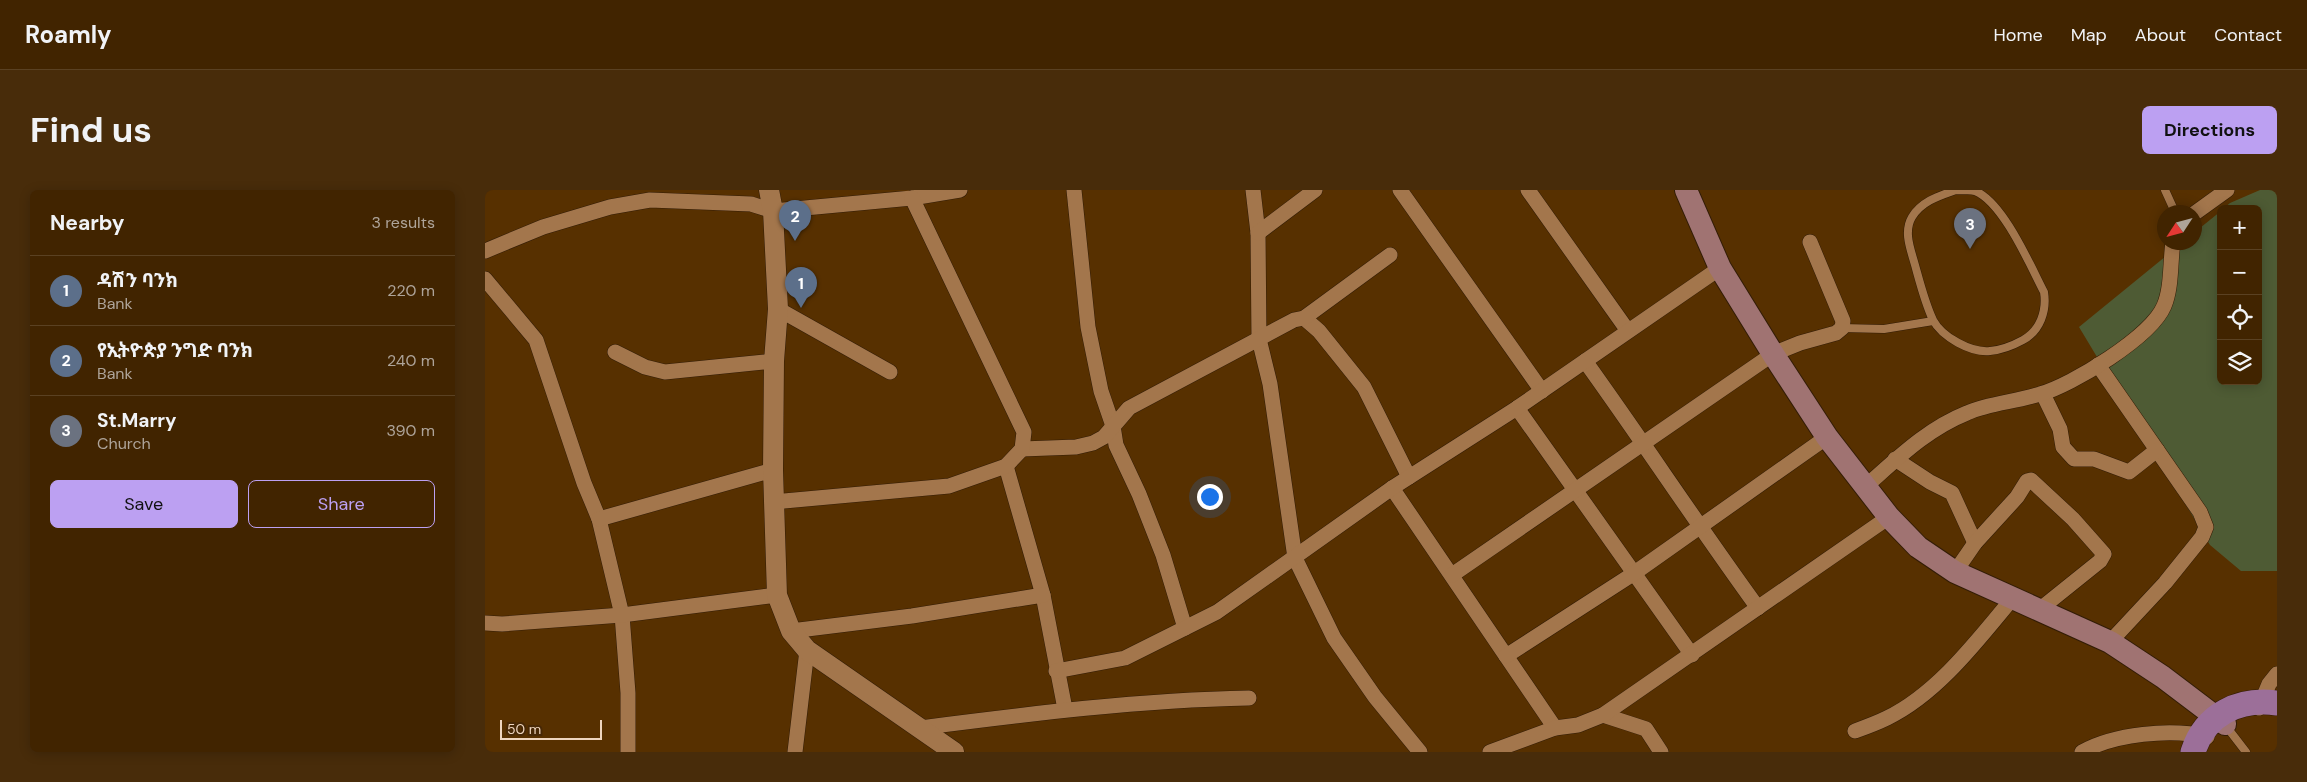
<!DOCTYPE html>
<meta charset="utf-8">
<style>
body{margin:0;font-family:"DM Sans","Noto Sans Ethiopic",sans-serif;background:#482c0a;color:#f1f3f6}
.controls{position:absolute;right:15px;top:15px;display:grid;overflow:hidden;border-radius:8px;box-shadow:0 2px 12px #0003}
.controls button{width:45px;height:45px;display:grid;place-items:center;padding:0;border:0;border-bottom:1px solid #5a4122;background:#412400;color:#f1f3f6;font:25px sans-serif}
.compass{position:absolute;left:1672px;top:15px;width:45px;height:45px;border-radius:50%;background:#412400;box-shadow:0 2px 12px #0003;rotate:234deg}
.scale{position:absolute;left:15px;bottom:12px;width:102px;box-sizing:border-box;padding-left:5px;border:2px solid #eed5bf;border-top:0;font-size:14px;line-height:18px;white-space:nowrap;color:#eed5bf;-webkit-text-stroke:4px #472806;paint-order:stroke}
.you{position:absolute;left:724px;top:306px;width:18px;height:18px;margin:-12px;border:4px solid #fff;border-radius:50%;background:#1a73e8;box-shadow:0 0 0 8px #1a73e833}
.badge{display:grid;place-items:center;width:32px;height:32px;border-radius:50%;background:#bca0f2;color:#fff;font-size:16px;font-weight:700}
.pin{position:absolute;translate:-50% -41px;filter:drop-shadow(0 1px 2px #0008)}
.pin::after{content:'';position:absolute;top:26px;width:18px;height:15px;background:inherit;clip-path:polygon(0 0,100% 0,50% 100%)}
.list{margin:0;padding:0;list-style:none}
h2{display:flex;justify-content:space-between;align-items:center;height:65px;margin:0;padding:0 20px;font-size:21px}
h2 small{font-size:16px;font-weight:400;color:#aea499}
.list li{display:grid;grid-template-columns:32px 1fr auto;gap:15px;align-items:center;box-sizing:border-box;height:70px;padding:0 20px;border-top:1px solid #5a4122}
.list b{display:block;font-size:19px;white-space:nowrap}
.list p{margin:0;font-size:16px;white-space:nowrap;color:#aea499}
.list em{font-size:16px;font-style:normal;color:#aea499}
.actions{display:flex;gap:10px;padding:15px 20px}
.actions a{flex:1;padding:11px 0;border:1px solid #bca0f2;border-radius:8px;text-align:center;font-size:18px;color:#bca0f2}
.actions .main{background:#bca0f2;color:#111}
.icon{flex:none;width:28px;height:28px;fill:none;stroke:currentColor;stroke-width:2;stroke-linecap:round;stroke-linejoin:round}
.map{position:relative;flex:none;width:1792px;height:562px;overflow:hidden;border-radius:8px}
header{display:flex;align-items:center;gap:30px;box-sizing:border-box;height:70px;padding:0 25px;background:#412400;border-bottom:1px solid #5a4122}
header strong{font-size:24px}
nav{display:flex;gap:28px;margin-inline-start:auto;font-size:18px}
.intro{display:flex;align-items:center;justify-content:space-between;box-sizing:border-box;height:120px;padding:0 30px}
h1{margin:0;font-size:35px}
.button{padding:12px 22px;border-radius:8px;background:#bca0f2;color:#111;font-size:18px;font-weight:700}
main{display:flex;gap:30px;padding:0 30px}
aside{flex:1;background:#412400;border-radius:8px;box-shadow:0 2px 12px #0003}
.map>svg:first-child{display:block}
.green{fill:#4e5b34}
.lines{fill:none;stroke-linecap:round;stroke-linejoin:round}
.service-casing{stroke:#321c06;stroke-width:9}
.minor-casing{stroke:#321c06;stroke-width:16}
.tertiary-casing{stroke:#321c06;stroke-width:21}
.secondary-casing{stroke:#321c06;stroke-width:24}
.primary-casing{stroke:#321c06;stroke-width:26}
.service{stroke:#a3764c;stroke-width:8}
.minor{stroke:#a3764c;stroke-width:15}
.tertiary{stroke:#a3764c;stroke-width:20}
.secondary{stroke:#a07372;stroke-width:22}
.primary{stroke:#9c6f99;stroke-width:25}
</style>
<header>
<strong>Roamly</strong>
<nav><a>Home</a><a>Map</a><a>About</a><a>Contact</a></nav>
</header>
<div class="intro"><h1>Find us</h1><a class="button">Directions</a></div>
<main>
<aside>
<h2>Nearby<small>3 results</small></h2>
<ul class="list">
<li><span class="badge" style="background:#5c6f8a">1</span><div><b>ዳሽን ባንክ</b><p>Bank</p></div><em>220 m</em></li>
<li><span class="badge" style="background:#5c6f8a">2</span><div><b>የኢትዮጵያ ንግድ ባንክ</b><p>Bank</p></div><em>240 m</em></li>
<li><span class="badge" style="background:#6b7280">3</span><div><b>St.Marry</b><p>Church</p></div><em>390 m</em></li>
</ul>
<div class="actions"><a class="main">Save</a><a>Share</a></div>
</aside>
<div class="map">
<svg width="1792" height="562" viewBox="0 0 1792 562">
<rect width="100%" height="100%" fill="#573000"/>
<path class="green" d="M1775,0H1792V381H1756L1725,355L1594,137L1697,53L1710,52V42L1736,21V191H1773V19H1738L1745,13Z"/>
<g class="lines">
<defs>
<g id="service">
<path d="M1471,0C1477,0 1485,0 1490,1C1518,12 1545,75 1559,102C1562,121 1555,141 1538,150C1527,156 1517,160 1505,161C1486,163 1457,147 1448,130C1440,113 1435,93 1430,75C1426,60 1418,42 1427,27C1437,11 1454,6 1471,0Z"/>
<path d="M1680,0L1690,22"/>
<path d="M1357,138L1399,139L1448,131"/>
<path d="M1741,536L1761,562"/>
</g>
<g id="minor">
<path d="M589,0L603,137L616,201L628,236L631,255L654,304L678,365L700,438"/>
<path d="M768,0L773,43L774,149L785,194L810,368L849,448L890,507L935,562"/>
<path d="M915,0L1057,201"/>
<path d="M1043,0L1143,141"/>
<path d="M1710,23L1742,0"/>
<path d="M773,43L830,0"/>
<path d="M0,61L58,37L125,17L165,10L266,14L288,21L427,8L475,0"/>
<path d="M0,89L51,150L99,293L114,329L137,425L143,503V562"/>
<path d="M293,119L405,182"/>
<path d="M819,128L834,141L879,197L924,287"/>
<path d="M130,162L160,177L180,182L289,171"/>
<path d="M1100,171C1159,253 1214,337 1273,418"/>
<path d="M1613,175L1715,322L1721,337L1717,347L1680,393L1625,452"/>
<path d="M1558,204L1575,239L1578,257L1589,269H1609L1644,282L1672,260"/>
<path d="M1032,218L1207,465"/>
<path d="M537,259L591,257L608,253L619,247L644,218L809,130L819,128L905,65"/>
<path d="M1410,269L1445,292L1467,303L1490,353"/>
<path d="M521,276L558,405L580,519"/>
<path d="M1381,296C1413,268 1442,239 1482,223C1504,213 1531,212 1555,204C1587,195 1666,147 1679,116C1687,97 1685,73 1688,52"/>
<path d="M907,298L1070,538"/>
<path d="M288,312L464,296L521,276L537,259L539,242L427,8"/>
<path d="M114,329L288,280"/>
<path d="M1470,382L1490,353L1532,307L1542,291L1546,290L1588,329L1619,364L1615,371L1554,420"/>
<path d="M967,385L1288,164L1315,153L1351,143L1357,138L1358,131L1325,52"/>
<path d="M0,433L17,434L137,425L292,405"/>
<path d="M306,441L427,426L558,405"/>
<path d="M1021,466L1148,384L1342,247"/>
<path d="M571,481L640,468L732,422L907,298L1032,218L1235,78"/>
<path d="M1774,518L1784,494L1792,484"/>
<path d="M1118,525L1161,539L1176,562"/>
<path d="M434,538C544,524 653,510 764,508"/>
<path d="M1370,541C1381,537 1392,533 1402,528C1452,504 1492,451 1527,409"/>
<path d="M310,562L322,460"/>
<path d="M1005,562L1070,538L1093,535L1118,525L1404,327"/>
<path d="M1597,562C1629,544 1686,538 1722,547"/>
</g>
<path id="tertiary" d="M284,0L288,21L293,119L289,171L288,280L292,405L306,441L322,460L469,562"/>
<path id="secondary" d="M1201,0L1235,78L1288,164L1342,247L1404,327L1433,357L1470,382L1625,452L1678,487L1740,534"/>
<path id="primary" d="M1708,562C1720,524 1754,508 1792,513"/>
</defs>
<use href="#service" class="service-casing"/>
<use href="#minor" class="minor-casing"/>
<use href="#tertiary" class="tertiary-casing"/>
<use href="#secondary" class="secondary-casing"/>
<use href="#primary" class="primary-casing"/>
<use href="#service" class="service"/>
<use href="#minor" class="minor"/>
<use href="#tertiary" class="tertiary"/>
<use href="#secondary" class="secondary"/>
<use href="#primary" class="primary"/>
</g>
</svg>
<div class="controls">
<button>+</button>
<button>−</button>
<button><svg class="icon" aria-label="locate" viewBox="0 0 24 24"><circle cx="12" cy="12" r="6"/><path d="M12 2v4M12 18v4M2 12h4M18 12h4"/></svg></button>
<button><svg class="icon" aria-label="layers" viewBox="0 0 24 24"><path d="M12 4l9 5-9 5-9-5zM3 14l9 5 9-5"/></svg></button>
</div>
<svg class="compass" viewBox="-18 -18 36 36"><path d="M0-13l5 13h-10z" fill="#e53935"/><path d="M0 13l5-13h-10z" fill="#aea499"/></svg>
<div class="scale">50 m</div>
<div class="you"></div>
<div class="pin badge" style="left:316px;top:118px;background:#5c6f8a">1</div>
<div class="pin badge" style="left:310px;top:51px;background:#5c6f8a">2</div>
<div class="pin badge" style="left:1485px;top:59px;background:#6b7280">3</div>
</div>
</main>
